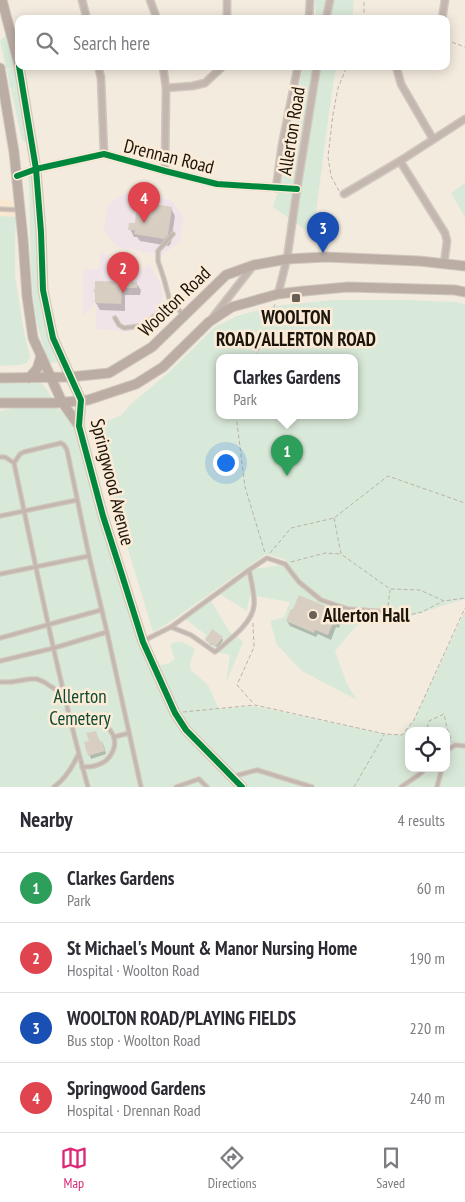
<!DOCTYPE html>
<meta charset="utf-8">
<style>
body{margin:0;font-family:"PT Sans Narrow",sans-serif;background:#f2f2f3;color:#2b2b33}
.controls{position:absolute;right:15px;bottom:15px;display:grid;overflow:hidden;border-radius:10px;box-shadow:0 2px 12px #0003}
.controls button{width:45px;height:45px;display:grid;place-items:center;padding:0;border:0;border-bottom:1px solid #e1e1e2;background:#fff;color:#2b2b33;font:25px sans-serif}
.you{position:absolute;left:225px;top:462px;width:18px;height:18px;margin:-12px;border:4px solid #fff;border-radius:50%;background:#1a73e8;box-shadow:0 0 0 8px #1a73e833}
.badge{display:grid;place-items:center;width:32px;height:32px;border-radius:50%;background:#db2777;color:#fff;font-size:16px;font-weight:700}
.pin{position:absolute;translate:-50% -41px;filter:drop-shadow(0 1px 2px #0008)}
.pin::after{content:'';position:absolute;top:26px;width:18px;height:15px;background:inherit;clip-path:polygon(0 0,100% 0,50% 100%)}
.popup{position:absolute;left:216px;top:354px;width:142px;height:65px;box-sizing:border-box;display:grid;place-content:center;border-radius:10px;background:#fff;filter:drop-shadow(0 1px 4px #0005);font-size:16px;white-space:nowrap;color:#7c7c81}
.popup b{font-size:19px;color:#2b2b33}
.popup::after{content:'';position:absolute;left:50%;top:100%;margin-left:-10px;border:10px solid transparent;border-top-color:#fff}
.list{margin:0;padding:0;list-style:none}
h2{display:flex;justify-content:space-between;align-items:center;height:65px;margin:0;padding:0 20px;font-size:21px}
h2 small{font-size:16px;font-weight:400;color:#7c7c81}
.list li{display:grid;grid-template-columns:32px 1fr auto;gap:15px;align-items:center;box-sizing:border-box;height:70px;padding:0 20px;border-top:1px solid #e1e1e2}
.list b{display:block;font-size:19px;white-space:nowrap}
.list p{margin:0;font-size:16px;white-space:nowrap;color:#7c7c81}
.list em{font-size:16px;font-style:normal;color:#7c7c81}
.icon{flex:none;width:28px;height:28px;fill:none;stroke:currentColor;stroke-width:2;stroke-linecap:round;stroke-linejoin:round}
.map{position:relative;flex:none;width:465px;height:787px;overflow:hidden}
.search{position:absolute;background:#fff;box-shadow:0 2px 12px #0003;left:15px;right:15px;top:15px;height:55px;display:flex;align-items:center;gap:12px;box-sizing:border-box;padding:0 18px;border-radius:10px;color:#7c7c81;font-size:19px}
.sheet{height:345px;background:#fff}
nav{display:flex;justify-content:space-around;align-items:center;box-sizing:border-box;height:70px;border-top:1px solid #e1e1e2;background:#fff;font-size:14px;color:#7c7c81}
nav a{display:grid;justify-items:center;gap:2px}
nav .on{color:#db2777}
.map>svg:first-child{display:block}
.built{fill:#f9e7d0}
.medical{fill:#f0e4e9}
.green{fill:#d9e9d9;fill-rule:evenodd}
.shadow{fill:#0003}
.building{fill:#d8cec2}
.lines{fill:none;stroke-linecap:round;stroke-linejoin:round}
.lane-casing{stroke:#d0c8bf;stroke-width:5.5}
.street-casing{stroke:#d0c8bf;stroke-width:9}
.secondary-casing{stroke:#d0c8bf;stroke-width:11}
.path{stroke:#bab1a9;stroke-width:1;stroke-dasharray:4 2.5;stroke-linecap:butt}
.lane{stroke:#c4b7af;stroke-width:3}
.street{stroke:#c4b7af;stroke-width:6}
.secondary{stroke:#bbaca4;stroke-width:9}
.cycleway-casing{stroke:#fcecd7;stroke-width:9}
.cycleway{stroke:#00873e;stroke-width:6}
.poi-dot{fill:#686056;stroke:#fcecd7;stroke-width:2}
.labels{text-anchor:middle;stroke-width:5;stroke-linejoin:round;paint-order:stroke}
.street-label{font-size:19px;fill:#1c150c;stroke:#fcecd7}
.poi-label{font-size:19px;font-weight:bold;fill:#1c150c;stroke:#fcecd7}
.park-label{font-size:19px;fill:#0e4932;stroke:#fcecd7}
</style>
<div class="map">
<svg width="465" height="787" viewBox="0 0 465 787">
<rect width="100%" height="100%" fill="#f4ebdf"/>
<path class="built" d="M0,200L15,201L16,217L0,216Z"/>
<g class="medical">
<path d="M125,193L171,200L184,217L180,241L162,255L117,247L104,230L107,206Z"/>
<path d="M100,253L108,255L117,271L132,258L141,271L148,266L149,264L157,277L162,289L163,296L161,306L163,308L147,322L133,326L132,332L96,329V303L83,316V269H99Z"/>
</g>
<g class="green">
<path d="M315,0H354L352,19H315L316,15Z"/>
<path d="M7,34L15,67L6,69L0,41Z"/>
<path d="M303,66H338L335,73L329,113L313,235L273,207L282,179Z"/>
<path d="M15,68L21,93L10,88L7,70Z"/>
<path d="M11,89L21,94L32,147L22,140Z"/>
<path d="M35,174L38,257L59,362L50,363C30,318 31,269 30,222C30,206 29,191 28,175Z"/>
<path d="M465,183V217L451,193Z"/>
<path d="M0,216L16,217L15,239V276L24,332L30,356L27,363L20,365L0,366Z"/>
<path d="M334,300H407L455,302L465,304V599L404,618L387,614L370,613L350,633L335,651L347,684L357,700L302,671L277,645L270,621L284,617L290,602L250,595L247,611L218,593L249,570L280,565L287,560L266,554L170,622L153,632L121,526L96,426L121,415L131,404L168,373L215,327L237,316L274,306ZM220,357H354V415H220Z"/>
<path d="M0,382H41L53,399L0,400Z"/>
<path d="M18,407H57L77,427L150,666L168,664L175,659L170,645C179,638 187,644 195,649L190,664L191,670L208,685L219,709L254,706L385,734L402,735L414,720L465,611V787H0V411ZM409,731H446V768H409Z"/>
<path d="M210,599L229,631L243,642L226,683L230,655L215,652L208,647L211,643L217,647L223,637L212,630L202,643L206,635L184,618Z"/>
</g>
<g class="shadow">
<path d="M171,208L175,216L171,243L169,246L140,241L137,237H134L130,229L136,225Z"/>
<path d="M136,283L141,290L140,295H125V311L100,310L96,303V293Z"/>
<path d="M336,612L341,622L339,628L336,627L331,640L318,634L316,637L290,626L287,621Z"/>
<path d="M222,638L223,640L218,648L212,644L211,645L206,640Z"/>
<path d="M97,735L100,743L102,742L104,746L106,754L91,759L90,756V741Z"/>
</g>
<g class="building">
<path d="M137,201L172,207L168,235L164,239L134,234L135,230H128L129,223H135Z"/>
<path d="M95,281L137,282V288H122L121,304L95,303V293L93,290L95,289Z"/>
<path d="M299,595L337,611L335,614L339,616L336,624L333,623L328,635L315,630L314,633L286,621L291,609H293Z"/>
<path d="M212,629L223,637L216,646L211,643L210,644L205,640Z"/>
<path d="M96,731L99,742L102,741L105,751L88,756L84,742L89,741L86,733Z"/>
</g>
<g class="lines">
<defs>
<g id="lane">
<path d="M0,209L19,210"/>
<path d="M173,234L158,251V261L164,279L169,298L183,315"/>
<path d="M115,318L119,325L124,328L140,326L151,319L172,301"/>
<path d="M0,457H5L14,463C37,571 58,680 88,787"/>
<path d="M0,516L77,500"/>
<path d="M249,570L267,558L285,564L299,582L321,600L348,609L388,612"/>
<path d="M0,574L89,556"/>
<path d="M107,632L141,787"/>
<path d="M0,638L101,610"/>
<path d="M143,641L171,627L249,570C251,580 255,595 254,605C253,623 228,641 215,652L191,635L171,627"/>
<path d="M0,661L54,648L107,632L89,556L67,450L64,445L61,443L24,452L20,454L14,463"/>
<path d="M0,682H11L30,679H37L44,682L64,695"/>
<path d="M71,726C79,724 87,720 94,721C99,721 104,724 108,728C122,742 112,762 94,766C90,767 86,767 82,767"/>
<path d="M114,737L129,733"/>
<path d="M446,751L455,745L465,746"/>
<path d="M235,776L257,770L312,787"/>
<path d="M54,787C65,779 72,768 78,755"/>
<path d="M176,787L199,779L207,787"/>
<path d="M401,787L420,774L426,768"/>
<path d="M437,787L442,768"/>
</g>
<g id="street">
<path d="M82,0L87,19"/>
<path d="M150,0L157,19"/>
<path d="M227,0V19"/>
<path d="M309,19L310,0"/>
<path d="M326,19L330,0"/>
<path d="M442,19L445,0"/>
<path d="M98,66L101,78L104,154"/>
<path d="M163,66L166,88L165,171"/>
<path d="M396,66L401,84L433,139"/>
<path d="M166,88L192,86L205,83L221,68V66"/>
<path d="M400,161L445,233L447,241L444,264"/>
<path d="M17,176L36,169L104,154L165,171L217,184L297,189"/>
<path d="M276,188L282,145L298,66"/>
<path d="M344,194L400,161L465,119"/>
<path d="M278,294L287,259L297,189L317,66"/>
<path d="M213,317L253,266"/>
</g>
<g id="secondary">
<path d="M2,0L19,65"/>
<path d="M19,66L36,169L41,232L43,290L53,338L81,400L79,426L103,516L121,572L143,642L175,713L186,730L242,787"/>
<path d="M0,68L14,152L23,239L27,296L33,338L62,402L79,426"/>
<path d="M0,378L70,377L109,373L152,347L226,275L254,265L287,259L326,257L419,261L465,266"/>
<path d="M29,378L37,369L41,356"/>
<path d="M0,403H56L88,400L136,384L163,367L209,322L232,307L278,294L304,291L348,287L455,290L465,292"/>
</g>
</defs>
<use href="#lane" class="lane-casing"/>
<use href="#street" class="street-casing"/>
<use href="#secondary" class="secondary-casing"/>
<g class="path">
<path d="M363,19L364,14V0"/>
<path d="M446,40L465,47"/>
<path d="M339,191L331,176L328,157L333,114L338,88L347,66"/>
<path d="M256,357L275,304"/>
<path d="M236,415L245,487L265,553"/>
<path d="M334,518L341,554L390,589L420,590L444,601L465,598"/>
<path d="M270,553L291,528L334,518L388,476L465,503"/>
<path d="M291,562L325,553L340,554"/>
<path d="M388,606L390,590"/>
<path d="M393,613L405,616L422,612L443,601"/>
<path d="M253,623L254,647L237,685L254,704"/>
<path d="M183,712L255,705L385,734L402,735L414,720L465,608"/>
<path d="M427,728L429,721L444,714L447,728L452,742"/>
<path d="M354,787L384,735"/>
</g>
<use href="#lane" class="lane"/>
<use href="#street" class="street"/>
<use href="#secondary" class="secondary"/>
<defs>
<g id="cycleway">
<path d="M19,66L36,169L41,232L43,290L53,338L81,400L79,426L103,516L121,572L143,642L175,713L186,730L242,787"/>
<path d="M17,176L36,169L104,154L165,171L217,184L297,189"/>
</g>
</defs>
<use href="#cycleway" class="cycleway-casing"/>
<use href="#cycleway" class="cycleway"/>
</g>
<g class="poi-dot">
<rect x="291" y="293" width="10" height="10" rx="2.5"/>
<circle cx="313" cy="615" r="5"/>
</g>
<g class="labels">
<g class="street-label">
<text transform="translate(291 131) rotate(-81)" y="7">Allerton Road</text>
<text transform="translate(169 156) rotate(14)" y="7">Drennan Road</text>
<text transform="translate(174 301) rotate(-44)" y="7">Woolton Road</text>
<text transform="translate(113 482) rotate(76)" y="7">Springwood Avenue</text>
</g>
<g class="poi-label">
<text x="296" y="324">WOOLTON<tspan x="296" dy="22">ROAD/ALLERTON ROAD</tspan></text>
<text x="323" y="622" text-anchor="start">Allerton Hall</text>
</g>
<g class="park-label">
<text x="80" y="703">Allerton<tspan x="80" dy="22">Cemetery</tspan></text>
</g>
</g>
</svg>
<div class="controls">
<button><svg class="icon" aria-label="locate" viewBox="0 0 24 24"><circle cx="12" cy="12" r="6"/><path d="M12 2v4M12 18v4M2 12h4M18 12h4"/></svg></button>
</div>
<div class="you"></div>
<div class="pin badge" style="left:287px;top:476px;background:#2e9e5b">1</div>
<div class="popup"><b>Clarkes Gardens</b>Park</div>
<div class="pin badge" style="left:123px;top:293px;background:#e0444e">2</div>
<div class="pin badge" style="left:323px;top:253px;background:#1a4fb4">3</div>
<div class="pin badge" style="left:144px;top:223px;background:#e0444e">4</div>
<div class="search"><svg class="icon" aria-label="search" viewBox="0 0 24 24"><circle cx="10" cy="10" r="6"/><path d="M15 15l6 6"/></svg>Search here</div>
</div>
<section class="sheet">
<h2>Nearby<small>4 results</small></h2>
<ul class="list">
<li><span class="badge" style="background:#2e9e5b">1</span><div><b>Clarkes Gardens</b><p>Park</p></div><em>60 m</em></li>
<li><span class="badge" style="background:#e0444e">2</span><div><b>St Michael's Mount &amp; Manor Nursing Home</b><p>Hospital · Woolton Road</p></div><em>190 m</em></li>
<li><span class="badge" style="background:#1a4fb4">3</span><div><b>WOOLTON ROAD/PLAYING FIELDS</b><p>Bus stop · Woolton Road</p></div><em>220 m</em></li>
<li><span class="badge" style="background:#e0444e">4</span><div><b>Springwood Gardens</b><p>Hospital · Drennan Road</p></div><em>240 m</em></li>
</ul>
</section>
<nav>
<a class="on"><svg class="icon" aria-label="map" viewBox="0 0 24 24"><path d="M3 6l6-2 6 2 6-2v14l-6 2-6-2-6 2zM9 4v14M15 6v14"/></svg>Map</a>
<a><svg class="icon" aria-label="directions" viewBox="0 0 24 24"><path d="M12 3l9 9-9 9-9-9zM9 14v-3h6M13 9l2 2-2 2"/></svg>Directions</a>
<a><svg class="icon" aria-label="saved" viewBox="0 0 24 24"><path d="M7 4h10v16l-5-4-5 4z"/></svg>Saved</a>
</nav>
